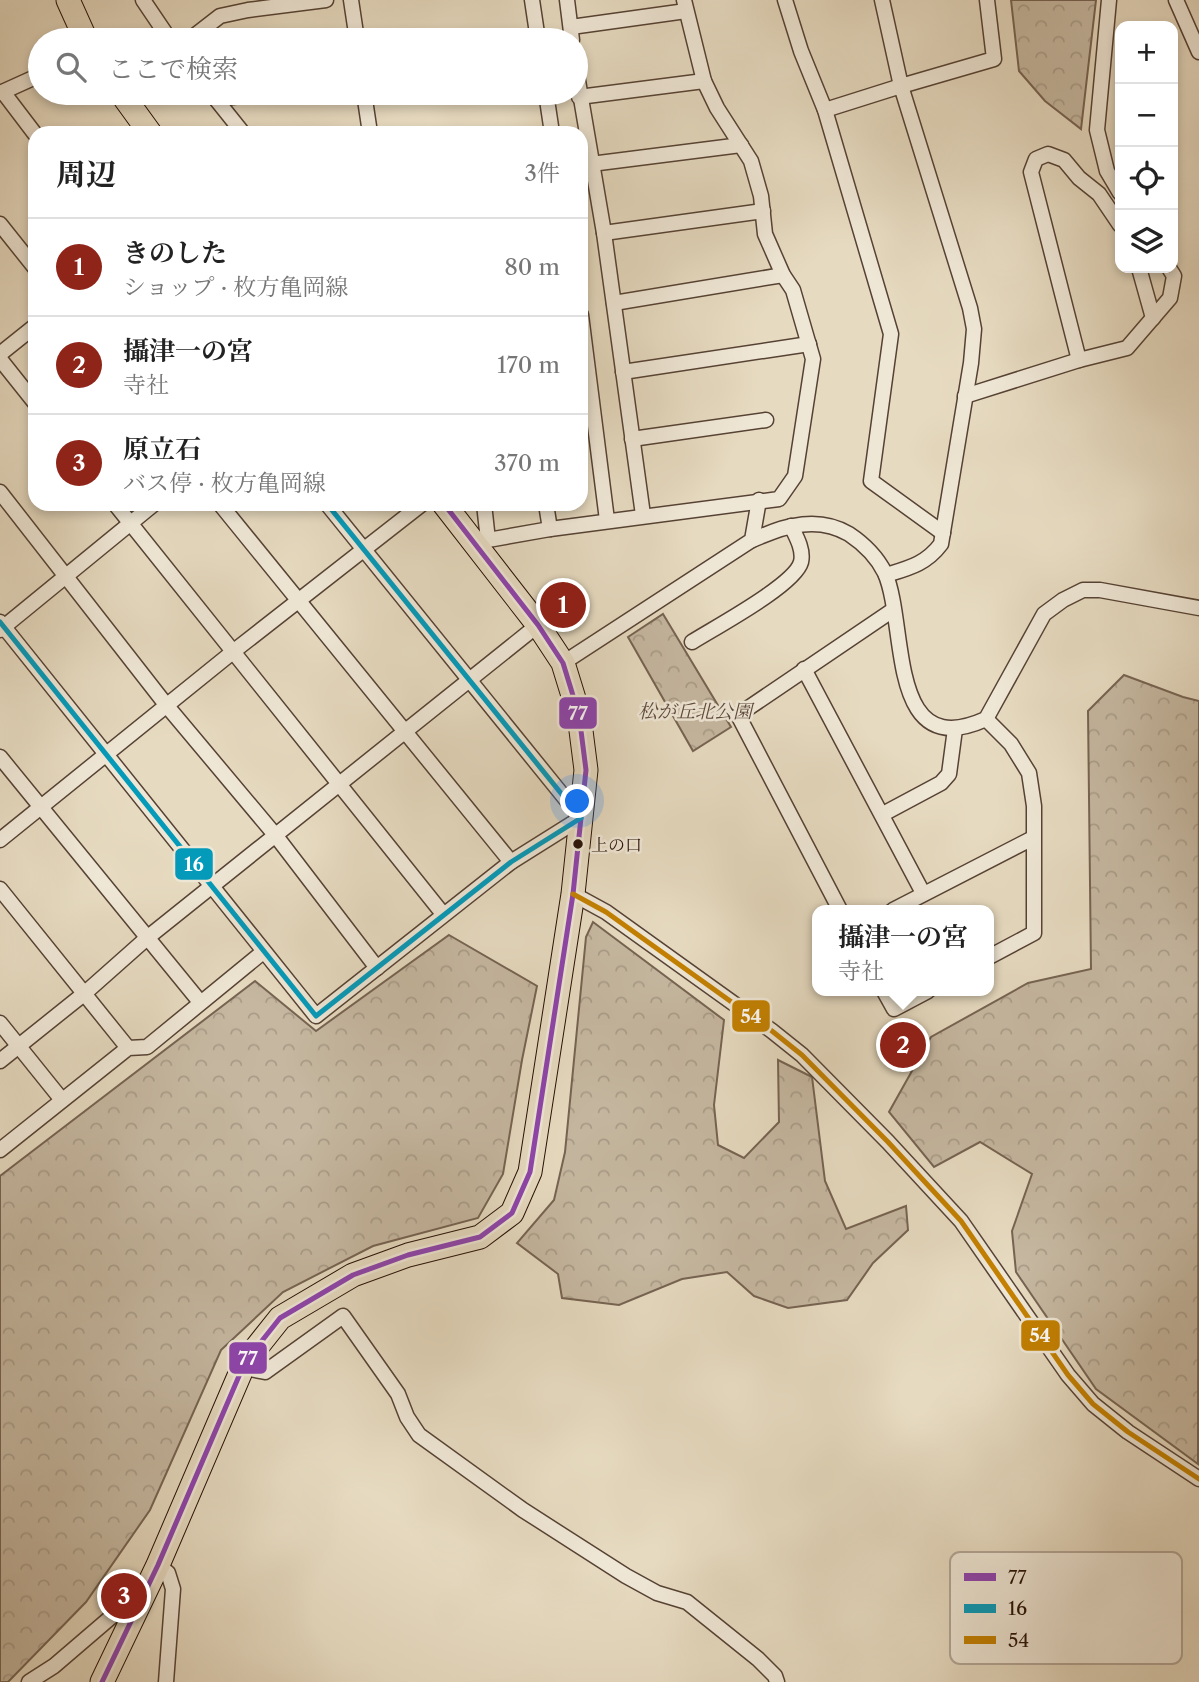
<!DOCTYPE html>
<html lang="ja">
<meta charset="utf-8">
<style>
body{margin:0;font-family:"Libre Caslon Text","Noto Serif JP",serif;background:#f6f6f6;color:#222}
.controls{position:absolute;right:21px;top:21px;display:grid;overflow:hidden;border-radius:14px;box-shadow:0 4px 10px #0003}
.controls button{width:63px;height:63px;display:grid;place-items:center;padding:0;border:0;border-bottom:2px solid #e0e0e0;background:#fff;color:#222;font:35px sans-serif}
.you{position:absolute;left:578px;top:802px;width:24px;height:24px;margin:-18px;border:5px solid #fff;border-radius:50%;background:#1a73e8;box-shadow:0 0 0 10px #1a73e833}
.badge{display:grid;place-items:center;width:46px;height:46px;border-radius:50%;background:#8f2418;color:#fff;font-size:23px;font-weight:700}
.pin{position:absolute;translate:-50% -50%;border:4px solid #fff;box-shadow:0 2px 7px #0006}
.popup{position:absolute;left:812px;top:905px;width:182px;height:91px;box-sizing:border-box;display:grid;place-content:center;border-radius:14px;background:#fff;filter:drop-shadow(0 2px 5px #0005);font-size:23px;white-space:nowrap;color:#767676}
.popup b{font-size:26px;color:#222}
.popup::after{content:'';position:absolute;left:50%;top:100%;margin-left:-14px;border:14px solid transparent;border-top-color:#fff}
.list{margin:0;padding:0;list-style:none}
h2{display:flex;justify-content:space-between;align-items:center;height:91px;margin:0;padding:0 28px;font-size:30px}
h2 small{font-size:23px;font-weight:400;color:#767676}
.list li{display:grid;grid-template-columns:46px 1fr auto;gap:21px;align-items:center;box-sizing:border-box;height:98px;padding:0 28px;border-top:2px solid #e0e0e0}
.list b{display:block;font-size:26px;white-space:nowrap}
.list p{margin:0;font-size:23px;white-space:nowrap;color:#767676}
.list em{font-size:23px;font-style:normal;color:#767676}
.icon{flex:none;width:38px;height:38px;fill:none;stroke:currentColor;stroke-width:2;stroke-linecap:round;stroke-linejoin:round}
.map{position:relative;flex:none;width:1199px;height:1682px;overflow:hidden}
.search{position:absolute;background:#fff;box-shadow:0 4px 10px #0003;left:28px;top:28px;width:560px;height:77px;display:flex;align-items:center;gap:18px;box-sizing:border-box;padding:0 24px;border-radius:38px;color:#767676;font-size:26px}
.panel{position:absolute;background:#fff;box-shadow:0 4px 10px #0003;left:28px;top:126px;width:560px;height:385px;border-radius:21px}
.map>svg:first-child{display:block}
.forest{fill:url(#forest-crowns);stroke:#766352;stroke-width:2}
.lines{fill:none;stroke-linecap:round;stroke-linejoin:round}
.minor-casing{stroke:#564234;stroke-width:17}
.primary-casing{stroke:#260f05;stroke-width:25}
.minor{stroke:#efe7d6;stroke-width:14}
.primary{stroke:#e6dac0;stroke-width:23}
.bus-1-casing{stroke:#efe7d6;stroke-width:10}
.bus-2-casing{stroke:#efe7d6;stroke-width:10}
.bus-3-casing{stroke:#efe7d6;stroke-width:10}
.bus-1{stroke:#8e44ad;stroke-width:5}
.bus-2{stroke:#049aba;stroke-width:5}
.bus-3{stroke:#c38001;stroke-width:5}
.bus-dot{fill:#260f05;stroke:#efe7d6;stroke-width:2.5}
.labels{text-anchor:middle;stroke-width:5;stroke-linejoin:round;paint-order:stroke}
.bus-label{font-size:17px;fill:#260f05;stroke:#efe7d6;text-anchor:start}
.park-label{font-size:19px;font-style:italic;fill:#5e4a3b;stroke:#efe7d6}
.key{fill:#efe7d6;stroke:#b3a697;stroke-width:2}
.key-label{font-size:19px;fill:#260f05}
.line-badge{stroke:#efe7d6;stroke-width:2.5}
.badge-label{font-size:19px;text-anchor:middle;font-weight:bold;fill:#fff}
</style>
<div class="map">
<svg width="1199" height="1682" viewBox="0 0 1199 1682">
<defs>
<pattern id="forest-crowns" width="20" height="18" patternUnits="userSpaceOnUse" patternTransform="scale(1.75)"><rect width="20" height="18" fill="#c5b7a0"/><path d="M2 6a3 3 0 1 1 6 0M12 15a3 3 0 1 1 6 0" fill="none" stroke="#a99c88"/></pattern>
</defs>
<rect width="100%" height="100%" fill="#e6dac0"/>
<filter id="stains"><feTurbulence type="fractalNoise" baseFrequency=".00286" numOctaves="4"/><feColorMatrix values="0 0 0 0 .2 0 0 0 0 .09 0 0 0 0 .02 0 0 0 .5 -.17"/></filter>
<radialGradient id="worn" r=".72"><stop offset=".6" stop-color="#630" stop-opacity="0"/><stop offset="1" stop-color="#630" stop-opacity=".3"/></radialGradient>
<g class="forest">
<path d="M1011,0H1096L1081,129L1045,101L1019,71Z"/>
<path d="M663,614L731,727L693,751L628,637Z"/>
<path d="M1124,675L1183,697L1199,701L1198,1464L1096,1389L1016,1272L1012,1231L1032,1174L980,1142L934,1167L889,1112L931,1037L1028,983L1091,969L1088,711Z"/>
<path d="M593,922L724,1020L714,1105L718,1145L744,1158L779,1122L778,1060L812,1077L825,1181L846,1229L906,1206L908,1230L873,1263L847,1300L788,1308L754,1296L727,1272L682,1279L619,1305L562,1298L558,1274L517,1243L554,1200L565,1152L586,937Z"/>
<path d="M449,935L537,986L522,1060L503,1174L478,1218L373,1246L283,1292L221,1350L150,1510L86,1602L8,1682H0V1176L255,981L316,1031Z"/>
</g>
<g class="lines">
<defs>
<g id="minor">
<path d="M143,0L170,40"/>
<path d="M351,0L357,40"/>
<path d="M532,0L538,40"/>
<path d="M567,0L572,40"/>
<path d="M785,0L801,51L825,110L891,334L871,481L943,533"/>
<path d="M882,0L901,86L994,59L987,0"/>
<path d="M1109,0L1097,130L1107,171L1120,193"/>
<path d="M1176,0L1199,52"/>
<path d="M571,27L686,11"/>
<path d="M189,40L220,16L248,10L326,0"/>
<path d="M576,69L604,233L643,515"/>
<path d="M3,92L35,134"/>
<path d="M0,93L40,75"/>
<path d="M211,93L243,133"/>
<path d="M364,93L370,133"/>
<path d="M546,93L552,133"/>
<path d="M579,97L704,81"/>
<path d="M216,99L266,93"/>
<path d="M825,110L901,86L970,308L974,329L971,363L941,544C926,564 909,568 886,575"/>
<path d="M591,164L741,145"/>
<path d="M0,224L35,268"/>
<path d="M604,233L763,211"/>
<path d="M1139,268L1153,318"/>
<path d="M614,303L783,275"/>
<path d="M581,315L607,520"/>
<path d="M0,354L35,326"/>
<path d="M0,359L35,403"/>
<path d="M1079,360L1031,172L1036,159L1048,154L1064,160L1079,178L1099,194L1120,225"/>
<path d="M623,372L809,344"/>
<path d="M965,396L1079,360L1127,348L1170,298L1174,276L1169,268"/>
<path d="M632,439L766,420"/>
<path d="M0,492L167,706L276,836L377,968"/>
<path d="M115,504L443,914"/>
<path d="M220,504L511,862"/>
<path d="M484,504L488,540"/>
<path d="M546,504L550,529"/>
<path d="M752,540C765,535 779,528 793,526C812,522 832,524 849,534C864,544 877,557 885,573C908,626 886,764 986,719L1044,614L1063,600L1083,590H1100L1199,608"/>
<path d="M479,546L488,540L550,529L779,499L795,476L813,359L793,290L783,275L765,234L761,196L751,161L717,108L704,81L684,0"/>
<path d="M0,622L316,1016L511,862L581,818L327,504"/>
<path d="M0,630L154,504"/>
<path d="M692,642C714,628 795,585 801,562C804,550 796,536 791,526"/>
<path d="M563,663L752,540L759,500"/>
<path d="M804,669L923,893"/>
<path d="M986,719L1011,744L1029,773L1034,806V933L989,957"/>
<path d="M0,757L200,1002"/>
<path d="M883,814L941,783L949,774L955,729"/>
<path d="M0,840L234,651L422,504"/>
<path d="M0,889L128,1048"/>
<path d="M573,894L606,912L772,1031L802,1055L888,1142L961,1221L1068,1375L1093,1404L1128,1432L1199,1479"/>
<path d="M840,910L738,715L893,610"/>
<path d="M893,910L1033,838"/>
<path d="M884,991L894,1009L928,991"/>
<path d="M0,1023L62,1100"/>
<path d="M0,1061L85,993L147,938L538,625"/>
<path d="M0,1150L128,1048L147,1047L263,952"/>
<path d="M245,1362L255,1370L265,1372L343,1316L398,1394L407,1417L419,1435L523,1510L626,1576L657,1593L687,1602L758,1659L775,1676L777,1682"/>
<path d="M158,1565L168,1573L173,1589L166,1682"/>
<path d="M29,1682L54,1666L117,1612L135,1611"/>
</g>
<g id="primary">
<path d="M68,0L86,40"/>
<path d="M121,93L150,133"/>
<path d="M102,1682L158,1565L245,1362L280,1318L353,1275L408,1255L480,1237L512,1213L530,1172L573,894L586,770L579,715L563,663L538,625L444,504"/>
</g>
</defs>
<use href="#minor" class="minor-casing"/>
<use href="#primary" class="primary-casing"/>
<use href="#minor" class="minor"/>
<use href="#primary" class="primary"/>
<defs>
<path id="bus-1" d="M102,1682L158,1565L245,1362L280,1318L353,1275L408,1255L480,1237L512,1213L530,1172L573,894L586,770L579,715L563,663L538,625L444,504"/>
<path id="bus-2" d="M0,622L316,1016L511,862L581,818L327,504"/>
<path id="bus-3" d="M573,894L606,912L772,1031L802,1055L888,1142L961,1221L1068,1375L1093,1404L1128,1432L1199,1479"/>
</defs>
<use href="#bus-1" class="bus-1-casing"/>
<use href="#bus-2" class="bus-2-casing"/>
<use href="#bus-3" class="bus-3-casing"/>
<use href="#bus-1" class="bus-1"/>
<use href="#bus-2" class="bus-2"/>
<use href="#bus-3" class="bus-3"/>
</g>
<circle class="bus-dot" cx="578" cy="844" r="6"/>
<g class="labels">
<g class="bus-label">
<text x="591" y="851">上の口</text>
</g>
<g class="park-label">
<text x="695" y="718">松が丘北公園</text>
</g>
</g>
<rect x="950" y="1552" width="232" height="112" rx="10" class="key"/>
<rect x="964" y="1573" width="32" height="8" fill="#8e44ad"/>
<rect x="964" y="1604" width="32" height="9" fill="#049aba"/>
<rect x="964" y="1636" width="32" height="8" fill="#c38001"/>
<g class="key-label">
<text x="1008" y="1584">77</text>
<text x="1008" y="1615">16</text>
<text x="1008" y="1647">54</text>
</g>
<g class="line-badge">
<rect x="558" y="696" width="40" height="34" rx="7" fill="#8e44ad"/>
<rect x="174" y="847" width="40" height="34" rx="7" fill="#049aba"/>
<rect x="731" y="999" width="40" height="34" rx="7" fill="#c38001"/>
<rect x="1020" y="1319" width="41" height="33" rx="7" fill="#c38001"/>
<rect x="228" y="1341" width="40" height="34" rx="7" fill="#8e44ad"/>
</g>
<g class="badge-label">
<text x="578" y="720">77</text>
<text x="194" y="871">16</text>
<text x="751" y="1023">54</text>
<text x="1040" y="1342">54</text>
<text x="248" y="1365">77</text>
</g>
<rect width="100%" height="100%" filter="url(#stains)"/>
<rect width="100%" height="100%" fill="url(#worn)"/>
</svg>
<div class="controls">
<button>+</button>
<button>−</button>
<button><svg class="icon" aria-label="locate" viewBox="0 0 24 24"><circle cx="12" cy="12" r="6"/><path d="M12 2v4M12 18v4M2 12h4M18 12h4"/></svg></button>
<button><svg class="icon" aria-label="layers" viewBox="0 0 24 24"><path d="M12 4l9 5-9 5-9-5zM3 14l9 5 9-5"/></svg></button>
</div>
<div class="you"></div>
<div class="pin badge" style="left:563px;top:605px">1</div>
<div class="pin badge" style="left:903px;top:1045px">2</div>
<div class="popup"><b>攝津一の宮</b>寺社</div>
<div class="pin badge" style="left:124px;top:1596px">3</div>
<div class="search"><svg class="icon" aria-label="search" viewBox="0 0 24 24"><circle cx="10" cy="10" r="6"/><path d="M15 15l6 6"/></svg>ここで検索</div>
<section class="panel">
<h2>周辺<small>3件</small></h2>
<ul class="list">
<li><span class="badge">1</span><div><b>きのした</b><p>ショップ · 枚方亀岡線</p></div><em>80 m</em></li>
<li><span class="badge">2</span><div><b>攝津一の宮</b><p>寺社</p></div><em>170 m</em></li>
<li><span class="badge">3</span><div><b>原立石</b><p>バス停 · 枚方亀岡線</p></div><em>370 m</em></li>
</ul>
</section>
</div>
